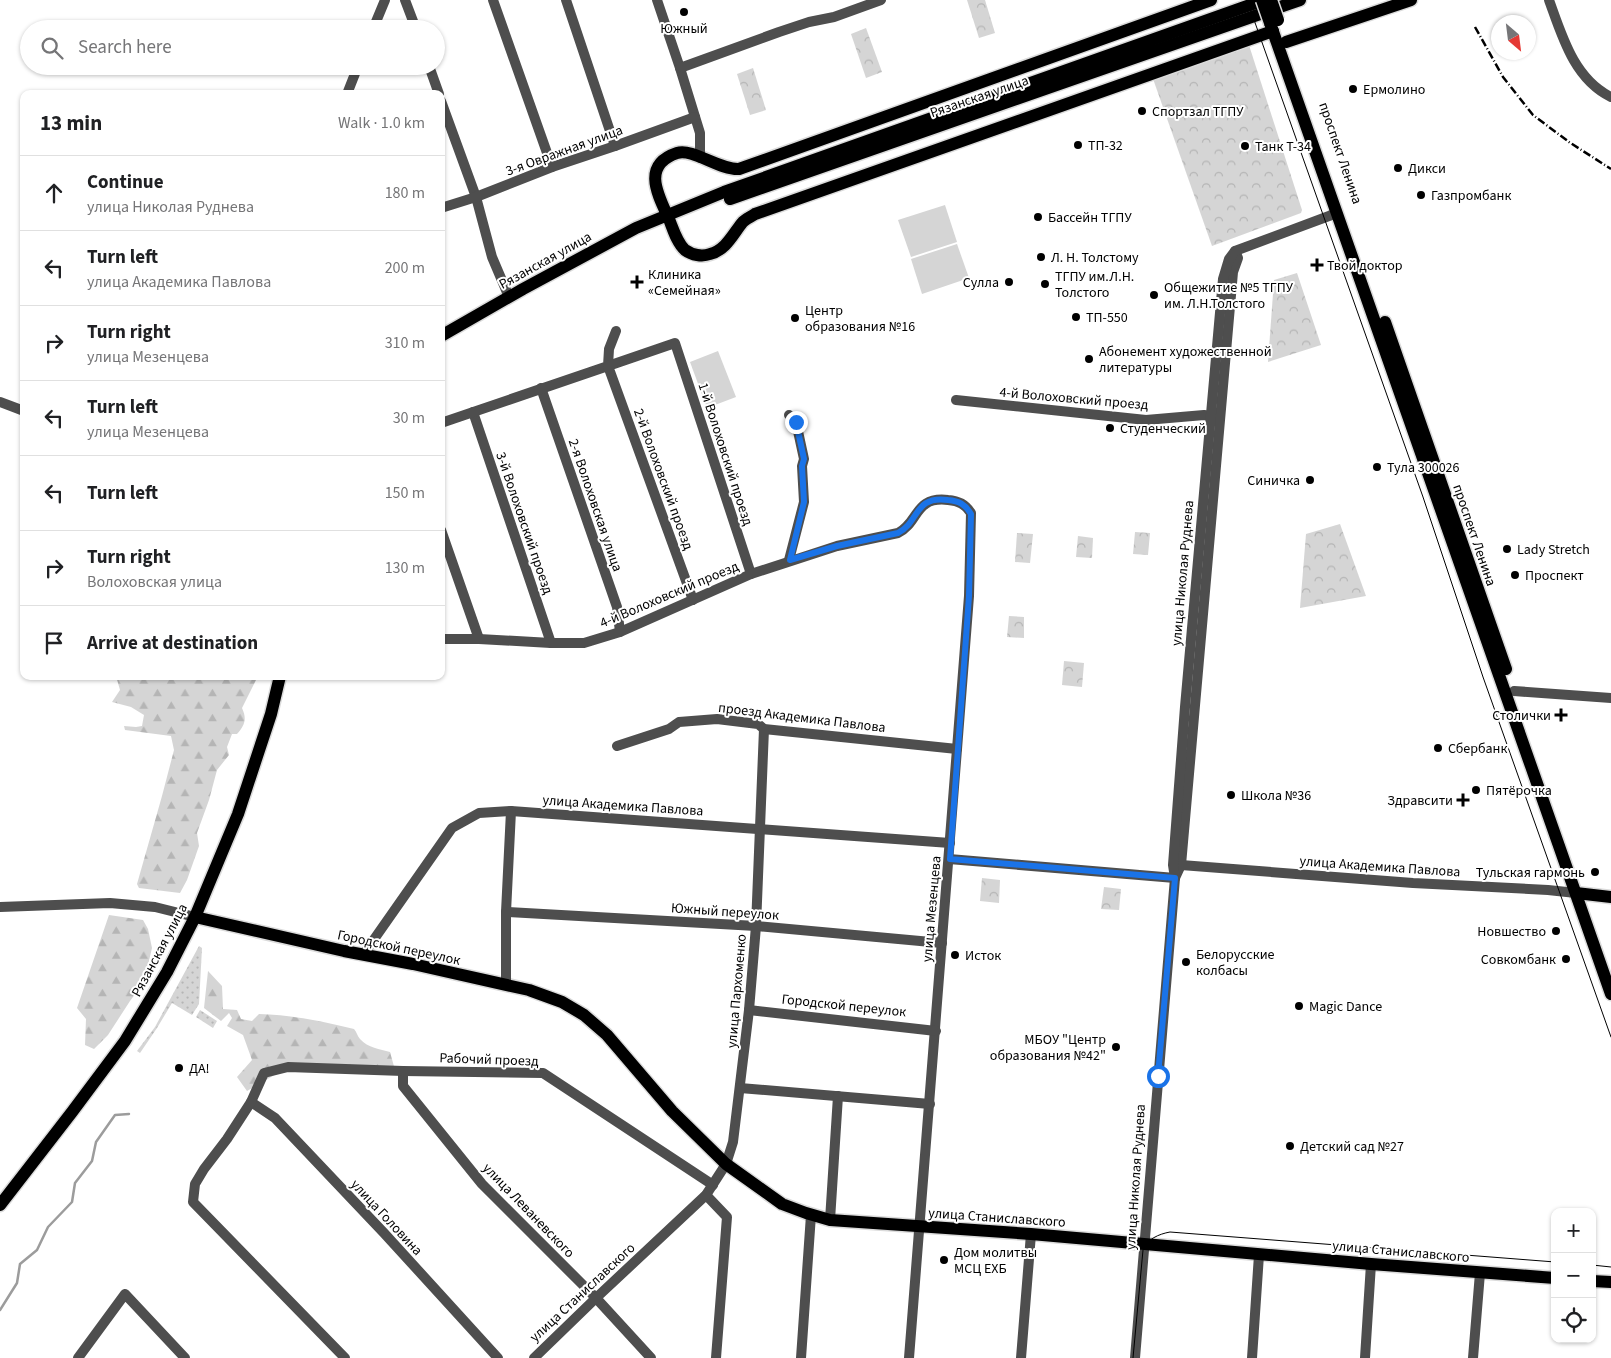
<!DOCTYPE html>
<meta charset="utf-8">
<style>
body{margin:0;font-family:"Source Sans 3",sans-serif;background:#f2f2f2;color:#202124}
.controls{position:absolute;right:15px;bottom:15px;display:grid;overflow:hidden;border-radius:10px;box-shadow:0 1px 4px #0004}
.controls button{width:45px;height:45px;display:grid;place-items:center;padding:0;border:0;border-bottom:1px solid #e0e0e0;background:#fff;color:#202124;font:25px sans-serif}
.compass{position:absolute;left:1491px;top:15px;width:45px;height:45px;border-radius:50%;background:#fff;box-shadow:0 1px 4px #0004;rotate:152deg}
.stop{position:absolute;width:15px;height:15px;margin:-11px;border:4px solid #1a73e8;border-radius:50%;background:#fff}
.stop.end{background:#1a73e8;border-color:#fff;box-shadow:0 1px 5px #0008}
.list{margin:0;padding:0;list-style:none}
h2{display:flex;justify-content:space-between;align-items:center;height:65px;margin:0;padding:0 20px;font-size:21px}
h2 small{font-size:16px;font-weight:400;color:#757577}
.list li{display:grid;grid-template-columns:32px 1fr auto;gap:15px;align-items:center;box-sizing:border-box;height:75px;padding:0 20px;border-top:1px solid #e0e0e0}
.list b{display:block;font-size:19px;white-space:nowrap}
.list p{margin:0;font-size:16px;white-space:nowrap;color:#757577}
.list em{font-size:16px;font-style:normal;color:#757577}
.icon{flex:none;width:28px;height:28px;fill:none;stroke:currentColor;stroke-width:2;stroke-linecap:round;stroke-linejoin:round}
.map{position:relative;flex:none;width:1611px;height:1358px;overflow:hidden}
.search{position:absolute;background:#fff;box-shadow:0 1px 4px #0004;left:20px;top:20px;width:425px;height:55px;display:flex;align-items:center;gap:12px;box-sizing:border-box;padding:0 18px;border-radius:28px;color:#757577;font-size:19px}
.panel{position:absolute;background:#fff;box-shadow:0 1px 4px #0004;left:20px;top:90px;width:425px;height:590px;border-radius:10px}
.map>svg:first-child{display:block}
.grass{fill:url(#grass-dots)}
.forest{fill:url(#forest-firs)}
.park{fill:url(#park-crowns)}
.pitch{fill:#d5d5d5}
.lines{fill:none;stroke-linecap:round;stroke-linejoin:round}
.stream{stroke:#9c9c9c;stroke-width:2.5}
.major-casing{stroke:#dbdbdb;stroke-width:15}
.minor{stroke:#4e4e4e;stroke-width:10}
.major{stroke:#000;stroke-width:12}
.tram{stroke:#000;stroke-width:1}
.rail{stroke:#000;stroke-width:2.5;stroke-dasharray:8 2.5 1 2.5;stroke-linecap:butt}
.major-bridge-casing{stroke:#dbdbdb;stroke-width:15;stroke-linecap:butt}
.major-bridge{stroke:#000;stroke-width:12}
.route{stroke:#1a73e8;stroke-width:6}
.poi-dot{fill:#000;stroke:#fff;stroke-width:2}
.labels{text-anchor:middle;stroke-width:4;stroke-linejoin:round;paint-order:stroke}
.poi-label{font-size:14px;fill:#000;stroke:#fff;text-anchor:start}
.street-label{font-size:14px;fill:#000;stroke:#fff}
</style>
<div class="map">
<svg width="1611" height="1358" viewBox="0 0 1611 1358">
<defs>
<pattern id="grass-dots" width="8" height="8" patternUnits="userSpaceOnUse" patternTransform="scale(1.25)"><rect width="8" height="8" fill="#d5d5d5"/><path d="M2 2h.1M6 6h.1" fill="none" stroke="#b5b5b5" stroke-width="1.8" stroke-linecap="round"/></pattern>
<pattern id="forest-firs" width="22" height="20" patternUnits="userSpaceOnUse" patternTransform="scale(1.25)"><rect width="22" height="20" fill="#d5d5d5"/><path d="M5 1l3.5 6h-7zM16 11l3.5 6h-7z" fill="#b5b5b5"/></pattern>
<pattern id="park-crowns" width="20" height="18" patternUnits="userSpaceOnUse" patternTransform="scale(1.25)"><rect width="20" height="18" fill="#d5d5d5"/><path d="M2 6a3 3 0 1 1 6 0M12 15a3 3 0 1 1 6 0" fill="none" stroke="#b5b5b5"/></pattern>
</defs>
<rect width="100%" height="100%" fill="#fff"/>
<g class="grass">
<path d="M199,946L202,948L199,1004L192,1015L172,1003L157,1028L140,1053L137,1051L155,1027Z"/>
<path d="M200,1010L217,1021L213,1028L196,1017Z"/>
</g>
<g class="forest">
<path d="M116,676H258L242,708C247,719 245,725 237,734H232L227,747L229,755L217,770L209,800L197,833L199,846L187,880L180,893L139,888L137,884L162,796L174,750L171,736L125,730L124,726L136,727L142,726L144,715L131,707L112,702L120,690Z"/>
<path d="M109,915L143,920L148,929L152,948L144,982L130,1001L108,1035L94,1049L85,1045L86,1019L77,1008Z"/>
<path d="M208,971L222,986L223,1009L237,1010L241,1019L252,1021L259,1014C291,1015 322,1021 354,1029C357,1032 357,1036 360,1039C368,1048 380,1049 390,1052L395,1070L288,1067L247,1091L237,1077L252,1060L243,1035L227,1026L232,1018L229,1013L221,1021L204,1008Z"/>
</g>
<g class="park">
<path d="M967,0H985L995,33L979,38Z"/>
<path d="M866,28L882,72L866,78L851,34Z"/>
<path d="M1248,42L1302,210L1301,213L1212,246L1152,76Z"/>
<path d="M753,68L766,110L750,115L737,74Z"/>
<path d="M1297,273L1321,345L1268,362L1274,280Z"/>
<path d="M1340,524L1366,596L1300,608L1306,534Z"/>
<path d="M1135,532L1150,533L1148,555L1133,554Z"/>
<path d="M1017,533L1033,534L1030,563L1015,562Z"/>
<path d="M1078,536L1093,538L1092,558L1076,557Z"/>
<path d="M1009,616L1024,617V638L1007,637Z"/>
<path d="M1064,661L1084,663L1082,687L1062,685Z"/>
<path d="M982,878L1000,880L999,903L980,901Z"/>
<path d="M1104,887L1121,889L1119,910L1101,909Z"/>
</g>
<g class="pitch">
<path d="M945,205L957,242L911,257L898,220Z"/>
<path d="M957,244L969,278L922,294L911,259Z"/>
<path d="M718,351L736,397L707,408L690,362Z"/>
</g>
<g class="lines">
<path class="stream" d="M0,1310L17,1283L20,1264L37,1250L48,1227L72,1202L75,1183L92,1161L96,1142L115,1115L129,1114"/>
<defs>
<g id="major">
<path d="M1211,0L739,169C719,170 693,148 677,153C641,165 658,195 669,219C673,229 677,243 685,250C692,255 702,257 710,254C726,250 733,234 742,223C745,219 751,217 755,214L1273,31"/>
<path d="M1270,23L1611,994"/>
<path d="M1286,42L1411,0"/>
<path d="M730,199L1300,0"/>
<path d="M1385,322L1506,669"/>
<path d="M441,336L523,289L636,228L724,192L1264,0"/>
<path d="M1576,893L1611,897"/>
<path d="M195,917L344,951L413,964L529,990L562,1002L584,1015L607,1035L672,1111L726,1164L782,1204L806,1213L830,1220L1031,1234L1371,1264L1555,1278"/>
<path d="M0,1205L72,1112L125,1041L167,972L195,917L238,814L271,714L280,676"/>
<path d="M1592,1281L1611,1282"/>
</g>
</defs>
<use href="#major" class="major-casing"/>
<g class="minor">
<path d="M405,0L416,29"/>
<path d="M493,0L552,167"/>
<path d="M566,0L615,146"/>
<path d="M657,0L680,68L700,133V158"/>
<path d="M1549,0C1562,36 1574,79 1611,97"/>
<path d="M373,29L385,0"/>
<path d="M429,66L439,94"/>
<path d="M680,68L779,32L809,22L834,17L881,0"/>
<path d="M347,94L358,66"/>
<path d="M441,101L476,197L492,257L509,297"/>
<path d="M441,208L476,197L552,167L615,146L695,117"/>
<path d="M541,388L617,607L620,632"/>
<path d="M956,400L1146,420L1204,415L1216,417"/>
<path d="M0,402L24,411"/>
<path d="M473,412L551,643"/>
<path d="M789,415L796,422L804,459L802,466L804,502L789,560"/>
<path d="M441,423L608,366L609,349L616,331"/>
<path d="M441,530L479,639"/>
<path d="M693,600L608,366L675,343L751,574"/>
<path d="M441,639H479L551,643H584L620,632L751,574L837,546L898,533C919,523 914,496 948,500C959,501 965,504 971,513L969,596L957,749L909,1358"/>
<path d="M1514,691L1611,698"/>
<path d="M617,746L669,729L679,722L717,719L758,724L764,729L957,749"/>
<path d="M949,859L1175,878"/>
<path d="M1181,865L1413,883L1548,890L1576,893"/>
<path d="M1175,878L1181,865L1233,272L1238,258L1235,251"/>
<path d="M0,907L110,903L155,907L195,917"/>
<path d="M506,912L756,926L942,943"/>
<path d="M363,955L452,828L479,813L511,811L950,843"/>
<path d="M506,985V912L511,811"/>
<path d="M749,1010L936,1031"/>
<path d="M403,1071V1086L482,1184L596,1298L651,1358"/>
<path d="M740,1088L930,1104"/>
<path d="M251,1102L275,1118L384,1233L498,1358"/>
<path d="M706,1195L727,1217L716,1358"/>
<path d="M830,1220L838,1096"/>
<path d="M78,1358L125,1294L185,1358"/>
<path d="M345,1358L193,1202L195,1184L204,1169L227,1139L251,1102L264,1073L288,1067L403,1071L543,1073L713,1185"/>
<path d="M534,1358L596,1298L706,1195L726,1164L733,1142L749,1010L756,926L764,729"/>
<path d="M801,1358L811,1215"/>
<path d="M1021,1358L1031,1234"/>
<path d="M1135,1358L1175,878L1173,865L1185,707L1223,279L1229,259L1235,251L1337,213"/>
<path d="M1252,1358L1259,1255"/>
<path d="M1365,1358L1371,1264"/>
<path d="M1473,1358L1480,1273"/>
</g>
<use href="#major" class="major"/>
<g class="tram">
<path d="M1247,0L1423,497L1483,677L1611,1037"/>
<path d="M1592,1265L1611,1267"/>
<path d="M1133,1358L1143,1250C1147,1239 1159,1234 1170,1232L1555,1262"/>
</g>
<path class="rail" d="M1475,27L1503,77L1533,115L1569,142L1611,169"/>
<defs>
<g id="major-bridge">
<path d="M1262,0L1270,23"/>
<path d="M1271,0L1278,20"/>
</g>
</defs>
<use href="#major-bridge" class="major-bridge-casing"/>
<use href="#major-bridge" class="major-bridge"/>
</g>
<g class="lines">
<path class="route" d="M796,422L804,459L802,466L804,502L790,560L837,546L898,533C919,523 914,495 948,500C959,501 965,504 971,514L969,596L950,859L1175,878L1158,1076"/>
</g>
<g class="poi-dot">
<circle cx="684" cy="12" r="5"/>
<circle cx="1353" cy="89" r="5"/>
<circle cx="1142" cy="111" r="5"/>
<circle cx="1078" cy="145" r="5"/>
<circle cx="1245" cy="146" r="5"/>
<circle cx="1398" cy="168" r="5"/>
<circle cx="1421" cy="195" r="5"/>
<circle cx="1038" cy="217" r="5"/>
<circle cx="1041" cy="257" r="5"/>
<path d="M1314.5 257.5h5v5h5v5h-5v5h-5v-5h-5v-5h5z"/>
<path d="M634.5 274.5h5v5h5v5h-5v5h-5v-5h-5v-5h5z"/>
<circle cx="1009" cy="282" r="5"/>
<circle cx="1045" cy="284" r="5"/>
<circle cx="1154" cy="295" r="5"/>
<circle cx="1076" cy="317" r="5"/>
<circle cx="795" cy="318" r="5"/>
<circle cx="1089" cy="359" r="5"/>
<circle cx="1110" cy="428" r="5"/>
<circle cx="1377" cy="467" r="5"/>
<circle cx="1310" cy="480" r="5"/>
<circle cx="1507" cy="549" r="5"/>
<circle cx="1515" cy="575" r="5"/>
<path d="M1558.5 707.5h5v5h5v5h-5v5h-5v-5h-5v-5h5z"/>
<circle cx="1438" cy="748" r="5"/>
<circle cx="1476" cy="790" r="5"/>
<circle cx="1231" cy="795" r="5"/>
<path d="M1460.5 792.5h5v5h5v5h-5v5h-5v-5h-5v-5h5z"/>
<circle cx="1595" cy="872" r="5"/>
<circle cx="1556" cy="931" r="5"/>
<circle cx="955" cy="955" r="5"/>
<circle cx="1566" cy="959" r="5"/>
<circle cx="1186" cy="962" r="5"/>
<circle cx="1299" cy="1006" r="5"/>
<circle cx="1116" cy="1047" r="5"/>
<circle cx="179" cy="1068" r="5"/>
<circle cx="1290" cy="1146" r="5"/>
<circle cx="944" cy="1260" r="5"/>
</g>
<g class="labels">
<g class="poi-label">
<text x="684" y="33" text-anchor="middle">Южный</text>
<text x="1363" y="94">Ермолино</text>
<text x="1152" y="116">Спортзал ТГПУ</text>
<text x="1088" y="150">ТП-32</text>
<text x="1255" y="151">Танк Т-34</text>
<text x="1408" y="173">Дикси</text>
<text x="1431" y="200">Газпромбанк</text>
<text x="1048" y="222">Бассейн ТГПУ</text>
<text x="1051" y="262">Л. Н. Толстому</text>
<text x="1327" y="270">Твой доктор</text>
<text x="648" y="279">Клиника<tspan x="648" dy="16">«Семейная»</tspan></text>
<text x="1055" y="281">ТГПУ им.Л.Н.<tspan x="1055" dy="16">Толстого</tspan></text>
<text x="999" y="287" text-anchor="end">Сулла</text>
<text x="1164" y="292">Общежитие №5 ТГПУ<tspan x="1164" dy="16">им. Л.Н.Толстого</tspan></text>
<text x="805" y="315">Центр<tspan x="805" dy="16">образования №16</tspan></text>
<text x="1086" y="322">ТП-550</text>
<text x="1099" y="356">Абонемент художественной<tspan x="1099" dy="16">литературы</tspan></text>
<text x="1120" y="433">Студенческий</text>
<text x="1387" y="472">Тула 300026</text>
<text x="1300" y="485" text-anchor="end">Синичка</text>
<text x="1517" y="554">Lady Stretch</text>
<text x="1525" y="580">Проспект</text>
<text x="1551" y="720" text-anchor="end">Столички</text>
<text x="1448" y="753">Сбербанк</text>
<text x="1486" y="795">Пятёрочка</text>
<text x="1241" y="800">Школа №36</text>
<text x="1453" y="805" text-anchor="end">Здравсити</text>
<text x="1585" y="877" text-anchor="end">Тульская гармонь</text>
<text x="1546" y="936" text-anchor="end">Новшество</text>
<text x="1196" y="959">Белорусские<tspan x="1196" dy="16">колбасы</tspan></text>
<text x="965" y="960">Исток</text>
<text x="1556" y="964" text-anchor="end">Совкомбанк</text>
<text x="1309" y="1011">Magic Dance</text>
<text x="1106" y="1044" text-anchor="end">МБОУ "Центр<tspan x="1106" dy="16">образования №42"</tspan></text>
<text x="189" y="1073">ДА!</text>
<text x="1300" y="1151">Детский сад №27</text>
<text x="954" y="1257">Дом молитвы<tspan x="954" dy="16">МСЦ ЕХБ</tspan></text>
</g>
<g class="street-label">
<text transform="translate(979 96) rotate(-19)" y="5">Рязанская улица</text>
<text transform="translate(564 150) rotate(-20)" y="5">3-я Овражная улица</text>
<text transform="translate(1341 153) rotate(71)" y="5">проспект Ленина</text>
<text transform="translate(545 260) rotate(-29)" y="5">Рязанская улица</text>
<text transform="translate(1074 398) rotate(5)" y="5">4-й Волоховский проезд</text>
<text transform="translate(726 454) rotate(72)" y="5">1-й Волоховский проезд</text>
<text transform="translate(664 479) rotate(70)" y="5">2-й Волоховский проезд</text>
<text transform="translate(596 505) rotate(71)" y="5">2-я Волоховская улица</text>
<text transform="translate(525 523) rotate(71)" y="5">3-й Волоховский проезд</text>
<text transform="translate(1475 535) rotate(71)" y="5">проспект Ленина</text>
<text transform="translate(1182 573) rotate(-85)" y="5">улица Николая Руднева</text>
<text transform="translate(669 594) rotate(-23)" y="5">4-й Волоховский проезд</text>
<text transform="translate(802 717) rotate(7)" y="5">проезд Академика Павлова</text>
<text transform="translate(623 805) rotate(4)" y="5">улица Академика Павлова</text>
<text transform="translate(1380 866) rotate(4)" y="5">улица Академика Павлова</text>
<text transform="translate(931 909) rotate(-85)" y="5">улица Мезенцева</text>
<text transform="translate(725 911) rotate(4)" y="5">Южный переулок</text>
<text transform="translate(399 947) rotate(12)" y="5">Городской переулок</text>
<text transform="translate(159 950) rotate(-62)" y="5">Рязанская улица</text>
<text transform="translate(736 991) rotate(-85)" y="5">улица Пархоменко</text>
<text transform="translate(844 1005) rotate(6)" y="5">Городской переулок</text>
<text transform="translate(489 1059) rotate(2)" y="5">Рабочий проезд</text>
<text transform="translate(1135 1177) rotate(-86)" y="5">улица Николая Руднева</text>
<text transform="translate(529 1210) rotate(46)" y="5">улица Леваневского</text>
<text transform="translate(387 1217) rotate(47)" y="5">улица Головина</text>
<text transform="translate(997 1217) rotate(4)" y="5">улица Станиславского</text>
<text transform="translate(1401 1251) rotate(5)" y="5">улица Станиславского</text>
<text transform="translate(582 1292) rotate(-43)" y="5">улица Станиславского</text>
</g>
</g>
</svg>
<div class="controls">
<button>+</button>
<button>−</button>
<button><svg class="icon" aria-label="locate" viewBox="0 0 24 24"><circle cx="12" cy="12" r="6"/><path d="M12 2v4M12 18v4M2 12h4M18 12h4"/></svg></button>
</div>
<svg class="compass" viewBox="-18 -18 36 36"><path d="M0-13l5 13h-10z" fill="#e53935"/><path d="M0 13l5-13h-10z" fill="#757577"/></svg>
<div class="stop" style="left:1158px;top:1076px"></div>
<div class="stop end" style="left:796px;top:422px"></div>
<div class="search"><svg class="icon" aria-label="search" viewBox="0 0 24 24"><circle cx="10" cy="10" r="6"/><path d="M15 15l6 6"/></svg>Search here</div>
<section class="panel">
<h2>13 min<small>Walk · 1.0 km</small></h2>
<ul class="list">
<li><svg class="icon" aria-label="ahead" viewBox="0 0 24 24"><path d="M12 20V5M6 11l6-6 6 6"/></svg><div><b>Continue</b><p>улица Николая Руднева</p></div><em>180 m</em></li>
<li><svg class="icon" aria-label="left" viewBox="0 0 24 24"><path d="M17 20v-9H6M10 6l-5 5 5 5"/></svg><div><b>Turn left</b><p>улица Академика Павлова</p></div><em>200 m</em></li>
<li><svg class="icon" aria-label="right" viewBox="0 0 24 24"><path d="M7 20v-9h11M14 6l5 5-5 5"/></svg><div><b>Turn right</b><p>улица Мезенцева</p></div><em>310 m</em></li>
<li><svg class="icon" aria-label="left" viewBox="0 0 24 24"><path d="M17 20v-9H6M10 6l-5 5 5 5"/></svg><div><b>Turn left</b><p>улица Мезенцева</p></div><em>30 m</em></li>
<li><svg class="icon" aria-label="left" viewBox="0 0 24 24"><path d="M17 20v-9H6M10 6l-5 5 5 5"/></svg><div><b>Turn left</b></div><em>150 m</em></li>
<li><svg class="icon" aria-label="right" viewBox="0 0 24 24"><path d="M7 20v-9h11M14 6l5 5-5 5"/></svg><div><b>Turn right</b><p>Волоховская улица</p></div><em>130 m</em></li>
<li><svg class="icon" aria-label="arrive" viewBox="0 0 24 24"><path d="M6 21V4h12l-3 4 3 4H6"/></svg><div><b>Arrive at destination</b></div></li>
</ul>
</section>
</div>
